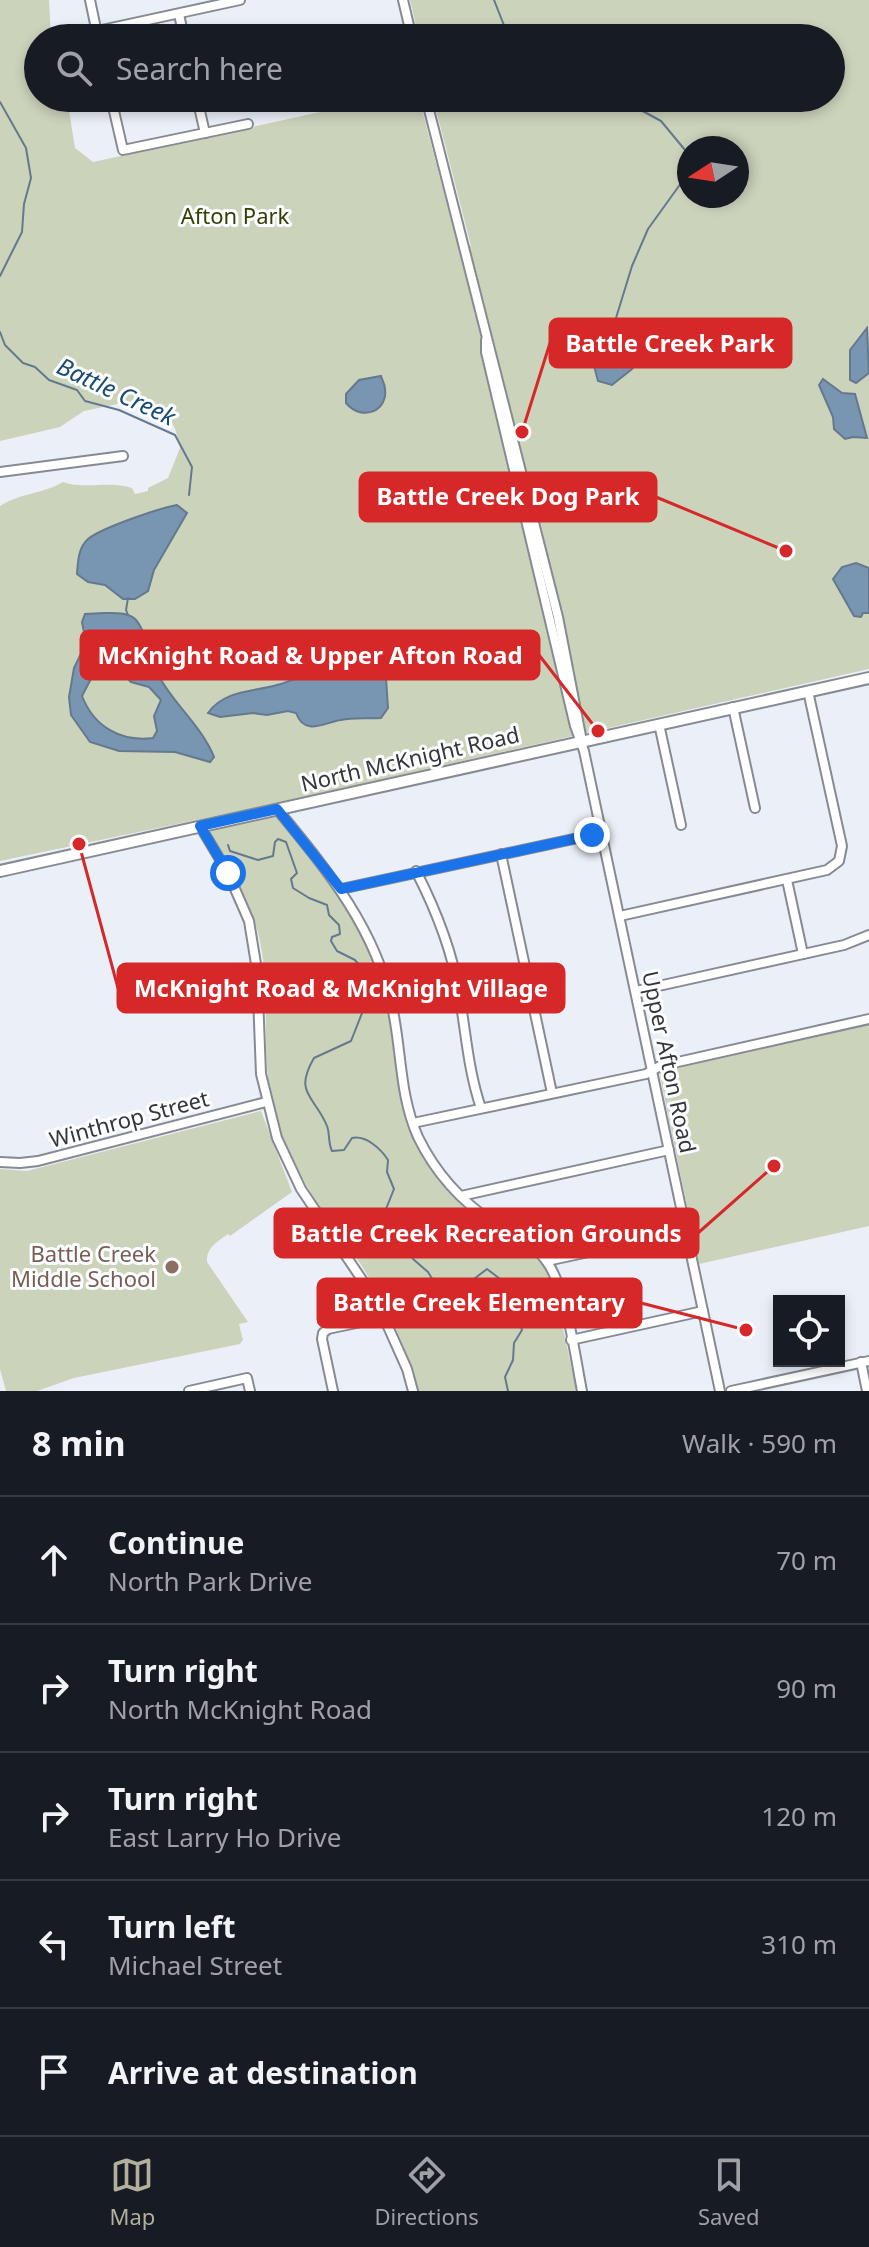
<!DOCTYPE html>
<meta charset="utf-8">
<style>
body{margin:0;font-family:"Noto Sans",sans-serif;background:#20242c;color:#f1f3f6}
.controls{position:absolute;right:24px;bottom:24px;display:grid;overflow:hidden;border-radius:0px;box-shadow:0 4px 12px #0003}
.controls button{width:72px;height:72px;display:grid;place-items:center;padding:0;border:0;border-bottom:2px solid #363941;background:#171b24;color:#f1f3f6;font:40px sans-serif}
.compass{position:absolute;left:677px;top:136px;width:72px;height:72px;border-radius:50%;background:#171b24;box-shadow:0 4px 12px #0003;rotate:258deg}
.stop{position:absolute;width:24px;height:24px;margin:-18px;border:6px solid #1a73e8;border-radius:50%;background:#fff}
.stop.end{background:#1a73e8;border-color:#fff;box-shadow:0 2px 8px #0008}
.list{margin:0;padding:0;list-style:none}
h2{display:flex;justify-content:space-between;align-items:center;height:104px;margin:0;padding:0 32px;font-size:34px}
h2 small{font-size:26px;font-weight:400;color:#9ea1a6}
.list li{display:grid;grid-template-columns:52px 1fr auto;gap:24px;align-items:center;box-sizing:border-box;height:128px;padding:0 32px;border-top:2px solid #363941}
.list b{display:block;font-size:30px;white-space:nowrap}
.list p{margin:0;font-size:26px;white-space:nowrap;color:#9ea1a6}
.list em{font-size:26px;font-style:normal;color:#9ea1a6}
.icon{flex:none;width:44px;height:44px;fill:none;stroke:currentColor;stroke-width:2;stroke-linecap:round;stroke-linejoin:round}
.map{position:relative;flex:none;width:869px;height:1391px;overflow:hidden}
.search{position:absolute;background:#171b24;box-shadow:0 4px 12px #0003;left:24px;right:24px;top:24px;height:88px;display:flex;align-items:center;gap:20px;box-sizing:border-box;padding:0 28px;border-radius:44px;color:#9ea1a6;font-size:30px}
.sheet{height:744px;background:#171b24}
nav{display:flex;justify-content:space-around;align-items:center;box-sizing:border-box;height:112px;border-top:2px solid #363941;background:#171b24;font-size:22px;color:#9ea1a6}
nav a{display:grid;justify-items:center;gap:4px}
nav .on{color:#b2af9a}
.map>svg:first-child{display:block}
.green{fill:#ccd3bb;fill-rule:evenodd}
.water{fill:#7896b2;stroke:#64798e;stroke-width:2;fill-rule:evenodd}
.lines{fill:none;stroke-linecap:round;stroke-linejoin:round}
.stream{stroke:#64798e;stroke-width:2}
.minor-casing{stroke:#868a92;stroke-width:12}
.major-casing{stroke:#868a92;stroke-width:14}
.minor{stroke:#fff;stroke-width:8}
.major{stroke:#fff;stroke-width:10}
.route{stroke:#1a73e8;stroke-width:10}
.education-dot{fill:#8d6e63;stroke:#fcfdff;stroke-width:3}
.labels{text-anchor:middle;stroke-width:6;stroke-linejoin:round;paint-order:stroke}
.park-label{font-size:22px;fill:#343f00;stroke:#fcfdff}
.street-label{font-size:22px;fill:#343639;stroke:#fcfdff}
.education-label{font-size:22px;fill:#785e54;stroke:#fcfdff;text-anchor:end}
.water-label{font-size:24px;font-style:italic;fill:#1b4a72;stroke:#fcfdff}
.leader{fill:none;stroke:#d62828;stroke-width:3}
.callout-dot{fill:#d62828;stroke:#fcfdff;stroke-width:3}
.callout{fill:#d62828;stroke:#d62828;stroke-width:3}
.callout-label{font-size:24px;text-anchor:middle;font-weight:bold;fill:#fff}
</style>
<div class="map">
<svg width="869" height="1391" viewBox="0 0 869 1391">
<rect width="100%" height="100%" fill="#ebf0f8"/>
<g class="green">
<path d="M0,0H49L51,38H38V98H67L75,148L93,162L384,98H419L459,250L471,246L433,98H831V38H419L410,0H869V669L273,804L0,861V506C20,493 43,494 63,482C86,490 110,480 132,488L135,494L148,491V488L168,478L180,448L176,432L172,422L149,406L127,402L84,411L60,427L0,441ZM689,148H737V196H689Z"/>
<path d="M275,815C290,825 303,847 314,861C353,909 377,958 390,1019C398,1058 395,1100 415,1137C428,1162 444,1188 465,1206C496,1230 533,1244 552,1280L577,1391H417C407,1346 384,1301 360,1263C345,1241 328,1221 314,1198C302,1179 293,1158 283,1138C254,1076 275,997 258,933C250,902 226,862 209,835L212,829Z"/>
<path d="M869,1024V1226L699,1264L659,1071Z"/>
<path d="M261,1111L292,1192L230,1236L228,1234C217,1242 206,1248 207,1262L248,1322L239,1324L243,1340L240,1344L74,1378L37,1391H6L0,1369V1169L27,1171Z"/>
</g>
<g class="water">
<path d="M867,328L869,373L856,383L850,380V350Z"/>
<path d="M597,329L612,331L638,347L641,357L632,369L612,385L598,381L587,339Z"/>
<path d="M381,376C382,380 385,384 385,389C388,411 362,422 346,403V394L359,380Z"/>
<path d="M823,379L842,393L855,394L867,438L853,437L845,439L834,429L833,417L819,385Z"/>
<path d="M177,505L187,513L154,570L148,591L135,599H123L105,585L88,582L77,574C78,562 78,548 88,539C101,528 160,508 177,505Z"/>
<path d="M856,563L869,568V613H863L861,617L854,616L833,579L842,567Z"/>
<path d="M105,613C115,613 129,612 136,620C147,633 149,657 157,673C173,704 201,725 214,757L210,762L175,752L119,751L90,742L71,715L69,697L74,668L86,643L82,622L85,614ZM106,641L116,651L119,670L131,682L149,687L161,700L154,716L157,731L153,738C121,742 94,727 82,696L94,673L90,656L94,648Z"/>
<path d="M390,645L392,657L386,678L388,708L381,718C368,719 354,717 341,720C325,722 305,737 296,713L288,711L267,715L253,713L220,717L208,713C224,690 253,692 277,685C316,674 348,647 390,645Z"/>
</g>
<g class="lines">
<g class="stream">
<path d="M494,0L509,38"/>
<path d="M558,98L570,108"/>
<path d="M0,102L26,148L31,178L24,204L22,232L0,276"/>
<path d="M575,111L637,108L661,121L685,150"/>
<path d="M687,153L689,159"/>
<path d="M612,331L632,266L648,229L689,172"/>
<path d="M0,332L5,345L23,363L35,367L49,380L77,390L85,401L119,410L175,435L192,467L189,495"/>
<path d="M128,615L126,610L128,598"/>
<path d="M228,845L230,851L258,860L273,856L275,842L278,839L286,842L297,873L291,879L293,888L309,898L327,905L329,915L339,925L340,934L332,937L331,941L337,951L355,960L360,966L361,979L365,988L366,1003L351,1041L314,1058C293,1094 315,1096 327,1126C330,1134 328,1143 332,1151L344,1150L352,1138C366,1135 381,1149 388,1160L387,1172L394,1189L386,1209L390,1232L408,1248L413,1259L428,1272L442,1295L449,1298L487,1269L508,1285L522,1330L514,1343L513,1360L505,1377L508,1391"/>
</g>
<defs>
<g id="minor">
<path d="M90,0L98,38"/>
<path d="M403,0L412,38"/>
<path d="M179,14L184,38"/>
<path d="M97,31L240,0"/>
<path d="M111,98L123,150L248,124"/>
<path d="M197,98L205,133"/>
<path d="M426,98L558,617L581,736"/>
<path d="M486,340V352L575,726L584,751L720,1391"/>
<path d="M0,472L123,456"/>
<path d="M733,707L755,808"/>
<path d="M659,724L681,825"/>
<path d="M277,809C327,870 375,927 392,1006C402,1051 399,1094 418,1137C435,1172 462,1202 494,1223C513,1235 534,1243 547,1262C567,1290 575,1356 582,1391"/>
<path d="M200,826L228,873L249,921L257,970L261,1074L277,1138L301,1189L377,1302L407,1369L413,1391"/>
<path d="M501,854L552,1093"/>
<path d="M416,871C436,910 452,950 459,993C466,1032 468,1070 481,1108"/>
<path d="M787,880L803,954"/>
<path d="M341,889L601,833"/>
<path d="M620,916L827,870L839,861L842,846L808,691"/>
<path d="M636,991L844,945L869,935"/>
<path d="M413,1123L646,1074L660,1066L869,1019"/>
<path d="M0,1162L20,1163L38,1161L266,1102"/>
<path d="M461,1196L669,1150"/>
<path d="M547,1261L686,1231"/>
<path d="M571,1340L703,1311"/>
<path d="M861,1362L867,1391"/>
<path d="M189,1391L247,1378L250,1391"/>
<path d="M333,1391L322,1339L323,1333L328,1329L385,1317"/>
<path d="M731,1391L869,1361"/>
</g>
<path id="major" d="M0,871L869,678"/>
</defs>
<use href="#minor" class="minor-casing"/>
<use href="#major" class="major-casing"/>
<use href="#minor" class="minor"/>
<use href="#major" class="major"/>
</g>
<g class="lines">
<path class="route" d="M228,873L200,826L277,809L341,889L592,835"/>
</g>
<circle class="education-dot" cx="172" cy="1267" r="8"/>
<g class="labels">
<g class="park-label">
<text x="235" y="224">Afton Park</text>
</g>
<g class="street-label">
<text transform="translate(410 759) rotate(-13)" y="8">North McKnight Road</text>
<text transform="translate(669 1062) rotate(78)" y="8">Upper Afton Road</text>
<text transform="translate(129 1119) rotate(-15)" y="8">Winthrop Street</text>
</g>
<g class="education-label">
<text x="156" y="1262">Battle Creek<tspan x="156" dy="25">Middle School</tspan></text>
</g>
<g class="water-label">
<text transform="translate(116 392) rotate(25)" y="8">Battle Creek</text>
</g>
</g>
<path class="leader" d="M522 432L550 343M786 551L656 497M598 731L539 655M79 844L118 988M774 1166L698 1233M746 1330L641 1303"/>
<g class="callout-dot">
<circle cx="522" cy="432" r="8"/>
<circle cx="786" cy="551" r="8"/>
<circle cx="598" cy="731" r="8"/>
<circle cx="79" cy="844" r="8"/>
<circle cx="774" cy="1166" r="8"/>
<circle cx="746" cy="1330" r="8"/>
</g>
<g class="callout">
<rect x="550" y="319" width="241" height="48" rx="8"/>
<rect x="360" y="473" width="296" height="48" rx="8"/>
<rect x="81" y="631" width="458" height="48" rx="8"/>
<rect x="118" y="964" width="446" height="48" rx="8"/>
<rect x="275" y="1209" width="423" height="48" rx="8"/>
<rect x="318" y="1279" width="323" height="48" rx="8"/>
</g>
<g class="callout-label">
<text x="670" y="352">Battle Creek Park</text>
<text x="508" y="505">Battle Creek Dog Park</text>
<text x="310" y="664">McKnight Road &amp; Upper Afton Road</text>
<text x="341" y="997">McKnight Road &amp; McKnight Village</text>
<text x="486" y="1242">Battle Creek Recreation Grounds</text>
<text x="479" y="1311">Battle Creek Elementary</text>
</g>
</svg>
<div class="controls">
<button><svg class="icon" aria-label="locate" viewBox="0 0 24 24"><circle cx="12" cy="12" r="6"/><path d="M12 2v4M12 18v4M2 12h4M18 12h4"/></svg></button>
</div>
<svg class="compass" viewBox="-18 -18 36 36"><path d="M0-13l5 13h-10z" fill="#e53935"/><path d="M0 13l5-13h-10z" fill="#9ea1a6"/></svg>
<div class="stop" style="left:228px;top:873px"></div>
<div class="stop end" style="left:592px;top:835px"></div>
<div class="search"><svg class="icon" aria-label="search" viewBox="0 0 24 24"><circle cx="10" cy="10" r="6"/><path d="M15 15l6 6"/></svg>Search here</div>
</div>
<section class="sheet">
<h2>8 min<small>Walk · 590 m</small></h2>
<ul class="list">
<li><svg class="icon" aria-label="ahead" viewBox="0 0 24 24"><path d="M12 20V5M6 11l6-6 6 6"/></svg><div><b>Continue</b><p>North Park Drive</p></div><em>70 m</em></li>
<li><svg class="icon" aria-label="right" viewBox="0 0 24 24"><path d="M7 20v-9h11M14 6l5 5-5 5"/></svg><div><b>Turn right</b><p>North McKnight Road</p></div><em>90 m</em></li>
<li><svg class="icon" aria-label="right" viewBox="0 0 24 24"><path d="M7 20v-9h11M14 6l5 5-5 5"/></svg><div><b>Turn right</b><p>East Larry Ho Drive</p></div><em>120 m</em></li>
<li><svg class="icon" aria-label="left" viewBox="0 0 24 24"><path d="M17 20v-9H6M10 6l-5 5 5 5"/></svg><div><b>Turn left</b><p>Michael Street</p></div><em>310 m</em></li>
<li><svg class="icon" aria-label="arrive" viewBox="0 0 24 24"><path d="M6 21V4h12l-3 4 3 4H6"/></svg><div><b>Arrive at destination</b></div></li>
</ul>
</section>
<nav>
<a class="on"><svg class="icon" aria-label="map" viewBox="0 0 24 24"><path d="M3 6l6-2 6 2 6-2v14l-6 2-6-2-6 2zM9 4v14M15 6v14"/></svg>Map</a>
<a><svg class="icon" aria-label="directions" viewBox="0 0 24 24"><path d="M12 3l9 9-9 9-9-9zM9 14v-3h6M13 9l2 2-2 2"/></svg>Directions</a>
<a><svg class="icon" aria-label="saved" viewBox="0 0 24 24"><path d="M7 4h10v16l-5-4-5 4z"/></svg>Saved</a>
</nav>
